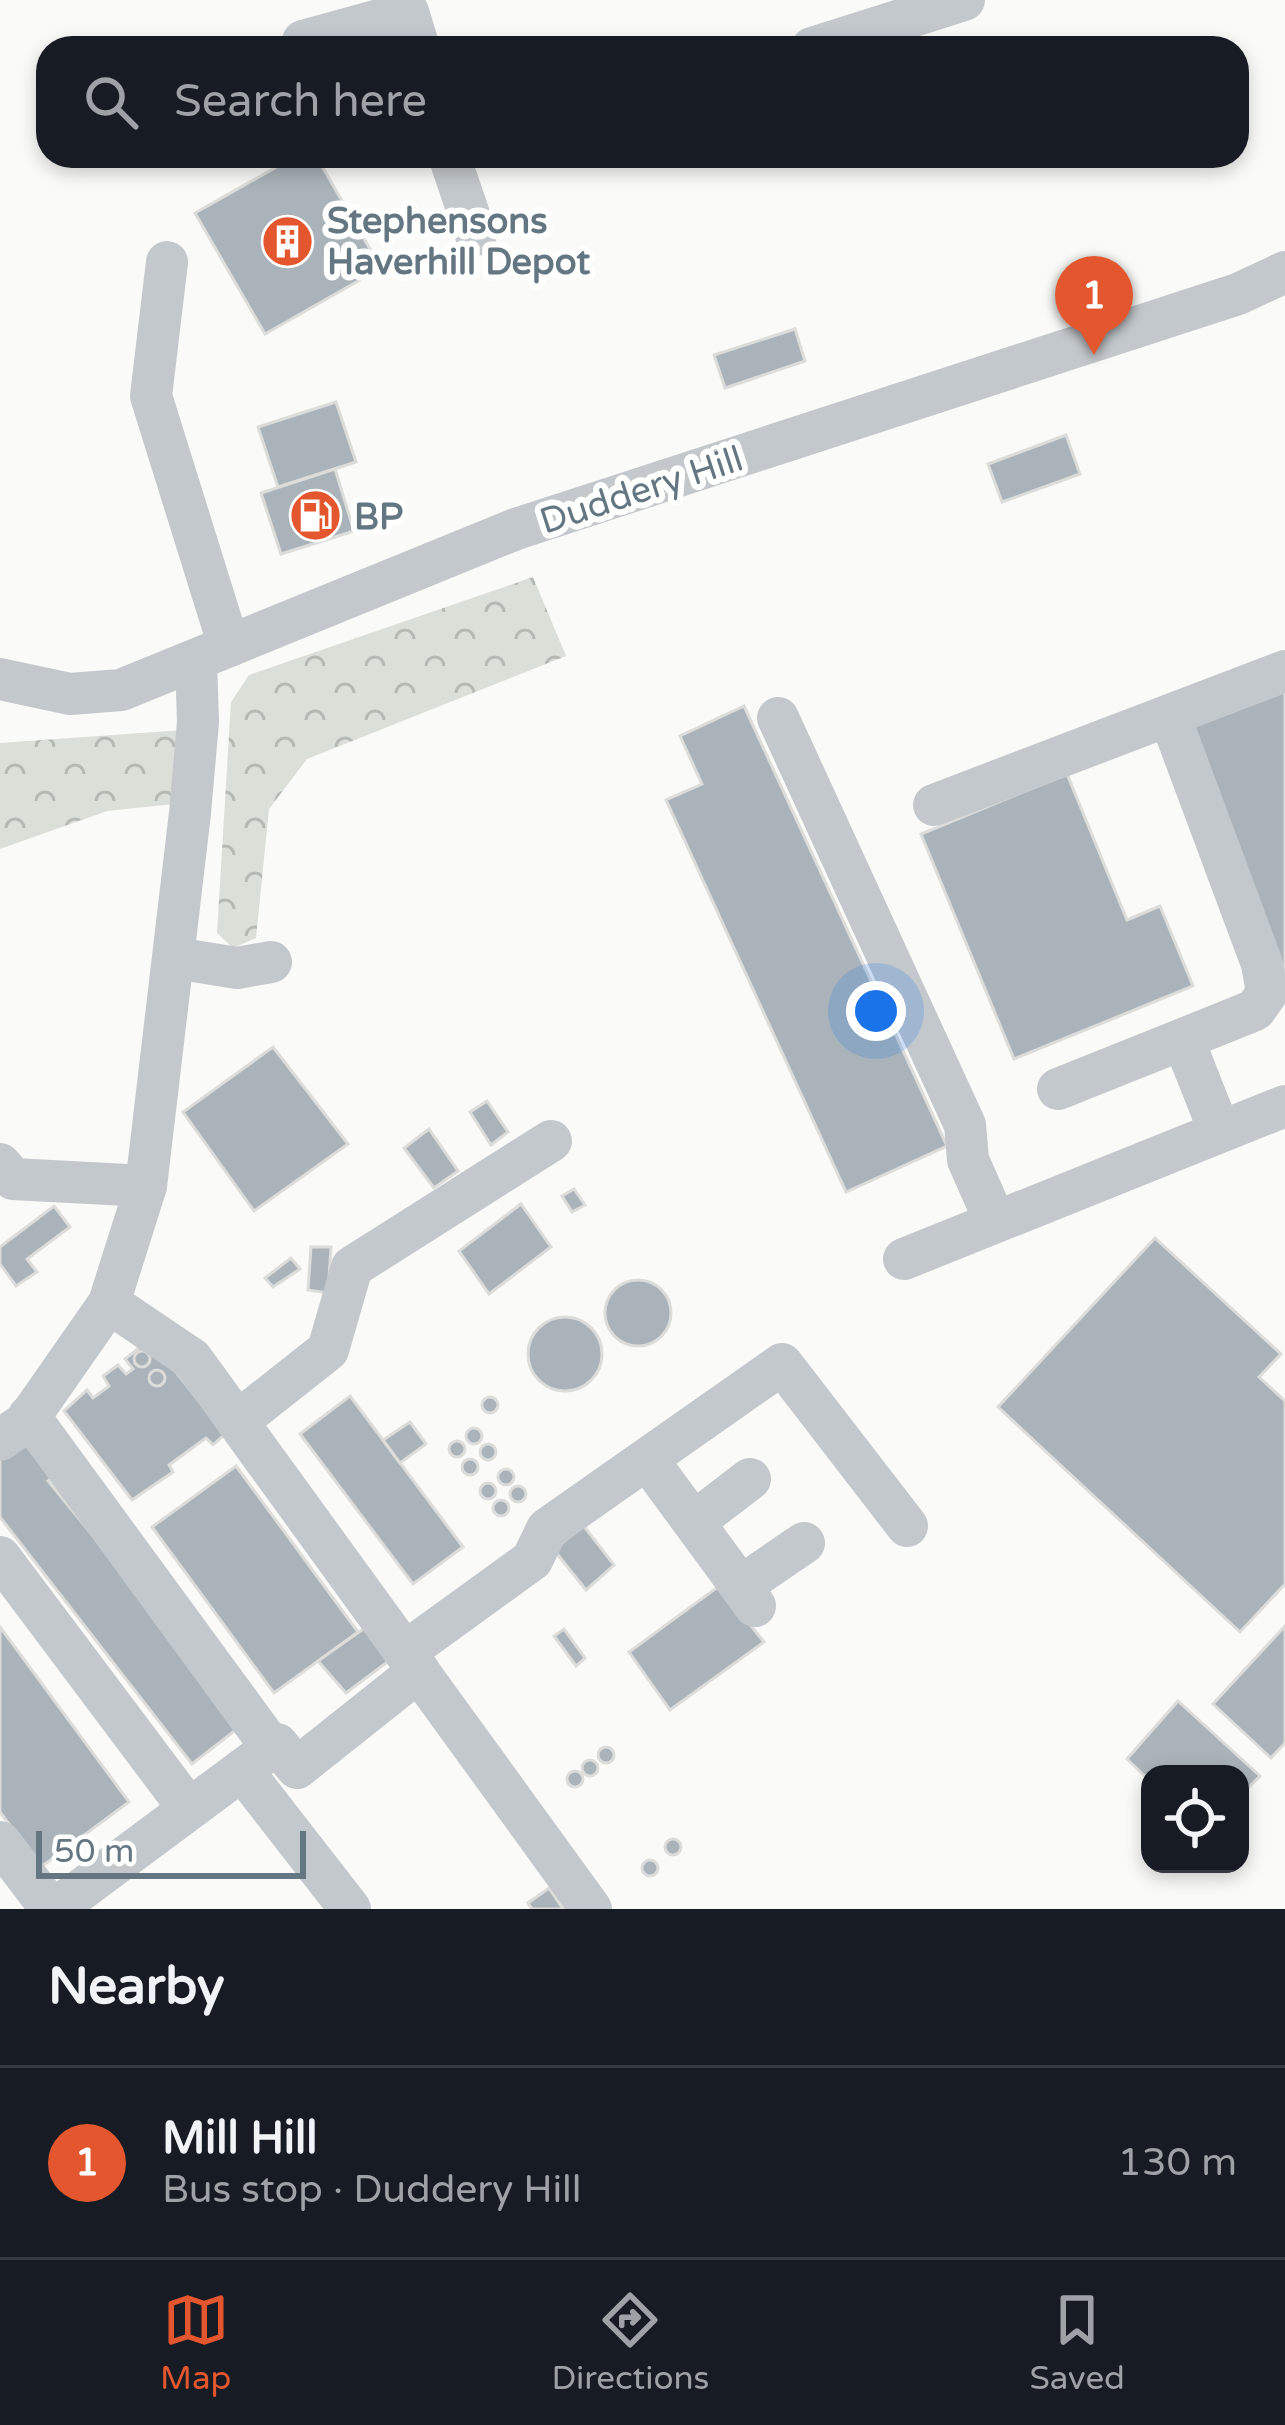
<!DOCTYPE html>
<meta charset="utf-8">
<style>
body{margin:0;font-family:"Varela Round",sans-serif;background:#242831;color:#f1f3f6}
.controls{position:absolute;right:36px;bottom:36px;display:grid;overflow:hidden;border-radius:24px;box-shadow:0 6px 18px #0003}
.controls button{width:108px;height:108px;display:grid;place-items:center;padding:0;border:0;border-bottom:3px solid #363941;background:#171b24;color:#f1f3f6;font:60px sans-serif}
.scale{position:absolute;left:36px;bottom:30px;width:270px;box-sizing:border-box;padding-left:12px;border:6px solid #657683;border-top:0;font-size:33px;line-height:42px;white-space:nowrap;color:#657683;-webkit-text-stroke:9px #fff;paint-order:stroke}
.you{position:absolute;left:876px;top:1011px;width:42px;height:42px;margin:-30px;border:9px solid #fff;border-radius:50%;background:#1a73e8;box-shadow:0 0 0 18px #1a73e833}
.badge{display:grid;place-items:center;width:78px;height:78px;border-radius:50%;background:#e4572e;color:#fff;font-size:39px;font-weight:700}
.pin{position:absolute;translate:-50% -99px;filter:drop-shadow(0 3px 6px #0008)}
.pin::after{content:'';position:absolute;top:63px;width:42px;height:36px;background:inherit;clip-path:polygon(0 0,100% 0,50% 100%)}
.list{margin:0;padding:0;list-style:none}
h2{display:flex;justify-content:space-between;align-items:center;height:156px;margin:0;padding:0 48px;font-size:51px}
h2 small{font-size:39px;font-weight:400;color:#9ea1a6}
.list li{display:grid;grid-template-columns:78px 1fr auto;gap:36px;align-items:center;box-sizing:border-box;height:192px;padding:0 48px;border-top:3px solid #363941}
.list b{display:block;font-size:45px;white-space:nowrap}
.list p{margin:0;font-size:39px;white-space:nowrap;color:#9ea1a6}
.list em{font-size:39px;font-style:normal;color:#9ea1a6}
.icon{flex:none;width:66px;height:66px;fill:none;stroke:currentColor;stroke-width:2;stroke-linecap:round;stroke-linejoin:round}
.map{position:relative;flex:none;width:1285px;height:1909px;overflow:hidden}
.search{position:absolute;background:#171b24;box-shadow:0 6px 18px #0003;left:36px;right:36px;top:36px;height:132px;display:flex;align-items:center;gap:30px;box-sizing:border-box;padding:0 42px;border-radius:36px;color:#9ea1a6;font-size:45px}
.sheet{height:348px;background:#171b24}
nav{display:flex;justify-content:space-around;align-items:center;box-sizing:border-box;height:168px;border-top:3px solid #363941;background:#171b24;font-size:33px;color:#9ea1a6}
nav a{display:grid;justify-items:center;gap:6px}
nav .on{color:#e4572e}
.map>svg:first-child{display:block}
.forest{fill:url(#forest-crowns)}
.building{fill:#aab3b9;stroke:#dcdcda;stroke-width:3}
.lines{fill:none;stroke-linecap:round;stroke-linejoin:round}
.minor{stroke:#c3c8cc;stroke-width:42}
.labels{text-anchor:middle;stroke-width:12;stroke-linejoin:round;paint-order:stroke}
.poi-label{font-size:36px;font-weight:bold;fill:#657683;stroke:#fff;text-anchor:start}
.street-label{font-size:36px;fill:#657683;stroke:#fff}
</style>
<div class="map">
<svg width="1285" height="1909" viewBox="0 0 1285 1909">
<defs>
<pattern id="forest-crowns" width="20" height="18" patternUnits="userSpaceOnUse" patternTransform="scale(3)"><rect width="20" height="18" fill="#dadfd7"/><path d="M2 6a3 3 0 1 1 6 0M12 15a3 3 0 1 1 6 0" fill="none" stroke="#b4b9b4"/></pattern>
</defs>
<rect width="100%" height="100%" fill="#fafaf8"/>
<g class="forest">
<path d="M533,577L566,656L307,759L269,809L256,938L233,948L217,933L231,702L249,675Z"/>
<path d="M184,730L174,804L107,811L0,849V743Z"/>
</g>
<g class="building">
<path d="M296,156H316L381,268L265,334L195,213Z"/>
<path d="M795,329L805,361L725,388L714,355Z"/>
<path d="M336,402L356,462L278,487L258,427Z"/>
<path d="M1066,435L1080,474L1002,502L988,464Z"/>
<path d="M335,469L354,531L281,554L261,493Z"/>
<path d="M1285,674V973L1185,712Z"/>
<path d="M744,706L947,1146L846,1192L666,800L702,784L680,736Z"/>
<path d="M1067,774L1127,920L1160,906L1193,986L1014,1059L921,834Z"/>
<path d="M273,1047L348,1144L254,1211L183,1112Z"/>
<path d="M487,1101L508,1132L491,1145L470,1112Z"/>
<path d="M429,1129L458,1171L434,1188L404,1148Z"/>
<path d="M574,1189L585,1205L572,1212L562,1196Z"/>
<path d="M521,1204L551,1247L489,1294L459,1251Z"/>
<path d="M54,1206L70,1227L27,1259L37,1272L16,1286L0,1264V1247Z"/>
<path d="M1155,1238L1281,1354L1259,1377L1285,1401V1584L1240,1632L998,1407Z"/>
<path d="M311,1247H331L328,1293L308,1290Z"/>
<path d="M291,1258L300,1269L273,1287L265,1278Z"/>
<circle cx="638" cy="1313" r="33"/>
<circle cx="565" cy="1354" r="37"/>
<path d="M150,1339L225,1434L213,1445L206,1438L169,1465L173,1472L132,1500L64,1411L87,1390L93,1398L109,1386L103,1376L118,1365L126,1374L133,1369L125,1359Z"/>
<circle cx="142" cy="1359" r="8"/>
<circle cx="157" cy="1378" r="8"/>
<path d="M350,1396L463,1547L413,1584L300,1434Z"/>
<circle cx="490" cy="1405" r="8"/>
<path d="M34,1422L61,1473L48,1481L246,1722L192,1764L0,1517V1449Z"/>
<path d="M410,1422L426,1444L400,1463L383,1440Z"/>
<circle cx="474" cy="1436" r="8"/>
<circle cx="457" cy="1449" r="8"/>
<circle cx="488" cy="1452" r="8"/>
<circle cx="470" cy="1467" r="8"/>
<path d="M236,1466L358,1632L274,1693L152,1527Z"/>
<circle cx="506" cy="1477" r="8"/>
<circle cx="488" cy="1491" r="8"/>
<circle cx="518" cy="1494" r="8"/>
<circle cx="501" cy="1508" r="8"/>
<path d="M583,1525L614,1565L586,1590L554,1550Z"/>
<path d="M719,1586L764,1642L670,1710L629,1652Z"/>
<path d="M369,1625L394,1657L346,1693L318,1661Z"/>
<path d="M1285,1626V1743L1271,1758L1213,1704Z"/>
<path d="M0,1627L129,1802L41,1867L0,1812Z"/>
<path d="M564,1629L585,1658L576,1666L554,1636Z"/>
<path d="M1178,1701L1260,1776L1240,1796V1774H1150V1781L1127,1759Z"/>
<circle cx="606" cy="1755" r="8"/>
<circle cx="590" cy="1768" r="8"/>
<circle cx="575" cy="1779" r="8"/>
<circle cx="673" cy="1847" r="8"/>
<circle cx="650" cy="1868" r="8"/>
<path d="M549,1888L563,1909H532L528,1903Z"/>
</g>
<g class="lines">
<g class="minor">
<path d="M303,41L408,12L419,48"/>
<path d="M812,48L964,0"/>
<path d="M449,156L476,235"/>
<path d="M167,262L151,396L229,646"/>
<path d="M0,679L70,694L121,690L516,529L1238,294L1285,272"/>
<path d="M1170,717L1262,964L1267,993L1255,1010L1183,1039"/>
<path d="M778,718L965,1125L968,1160L995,1221"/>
<path d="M934,805L1285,671"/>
<path d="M175,958L237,968L271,962"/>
<path d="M1058,1089L1183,1039L1219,1130"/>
<path d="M0,1164L13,1179L146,1186"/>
<path d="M904,1259L1285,1106"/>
<path d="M109,1303L192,1359L591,1909"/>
<path d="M29,1416L272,1748"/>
<path d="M238,1421L328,1350L352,1267L551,1141"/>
<path d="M0,1440L26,1422L109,1303L146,1186L190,813L198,722L196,661"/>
<path d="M647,1459L755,1606"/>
<path d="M694,1522L750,1479"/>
<path d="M0,1557L189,1809"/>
<path d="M741,1586L804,1543"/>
<path d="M405,1652L532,1560L547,1529L782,1364L907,1526"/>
<path d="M242,1770L350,1909"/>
<path d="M0,1842L51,1909"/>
<path d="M55,1909L277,1744L297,1768L419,1671"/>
</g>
</g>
<defs>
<symbol id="building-disc" viewBox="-11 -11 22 22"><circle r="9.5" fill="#e4572e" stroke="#fff"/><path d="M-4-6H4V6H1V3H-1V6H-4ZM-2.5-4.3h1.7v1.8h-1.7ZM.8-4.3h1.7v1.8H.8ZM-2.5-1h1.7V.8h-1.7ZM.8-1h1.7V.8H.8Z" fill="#fff"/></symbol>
<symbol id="fuel-disc" viewBox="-11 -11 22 22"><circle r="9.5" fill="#e4572e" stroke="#fff"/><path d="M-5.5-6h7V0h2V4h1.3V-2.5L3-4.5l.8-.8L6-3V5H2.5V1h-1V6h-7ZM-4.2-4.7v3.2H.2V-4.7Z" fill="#fff"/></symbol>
</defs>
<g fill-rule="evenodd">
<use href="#building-disc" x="258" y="212" width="59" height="59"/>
<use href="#fuel-disc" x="286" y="486" width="59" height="59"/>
</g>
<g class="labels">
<g class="poi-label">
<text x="327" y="233">Stephensons<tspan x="327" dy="41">Haverhill Depot</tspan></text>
<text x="354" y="529">BP</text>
</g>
<g class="street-label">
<text transform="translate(641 489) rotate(-18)" y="13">Duddery Hill</text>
</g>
</g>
</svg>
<div class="controls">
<button><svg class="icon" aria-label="locate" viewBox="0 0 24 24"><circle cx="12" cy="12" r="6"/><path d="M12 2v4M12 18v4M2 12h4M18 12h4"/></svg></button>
</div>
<div class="scale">50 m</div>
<div class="you"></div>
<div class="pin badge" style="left:1094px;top:355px">1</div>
<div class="search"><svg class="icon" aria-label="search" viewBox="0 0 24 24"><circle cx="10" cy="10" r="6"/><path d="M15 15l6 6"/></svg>Search here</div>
</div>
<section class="sheet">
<h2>Nearby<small></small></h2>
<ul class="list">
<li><span class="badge">1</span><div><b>Mill Hill</b><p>Bus stop · Duddery Hill</p></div><em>130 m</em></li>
</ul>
</section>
<nav>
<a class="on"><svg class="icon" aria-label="map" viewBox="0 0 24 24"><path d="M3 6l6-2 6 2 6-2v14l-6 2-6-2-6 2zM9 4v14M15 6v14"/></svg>Map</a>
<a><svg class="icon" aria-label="directions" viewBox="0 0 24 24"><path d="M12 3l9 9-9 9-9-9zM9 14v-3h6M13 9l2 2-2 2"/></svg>Directions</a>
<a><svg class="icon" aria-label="saved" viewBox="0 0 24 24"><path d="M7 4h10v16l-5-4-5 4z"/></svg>Saved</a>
</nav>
